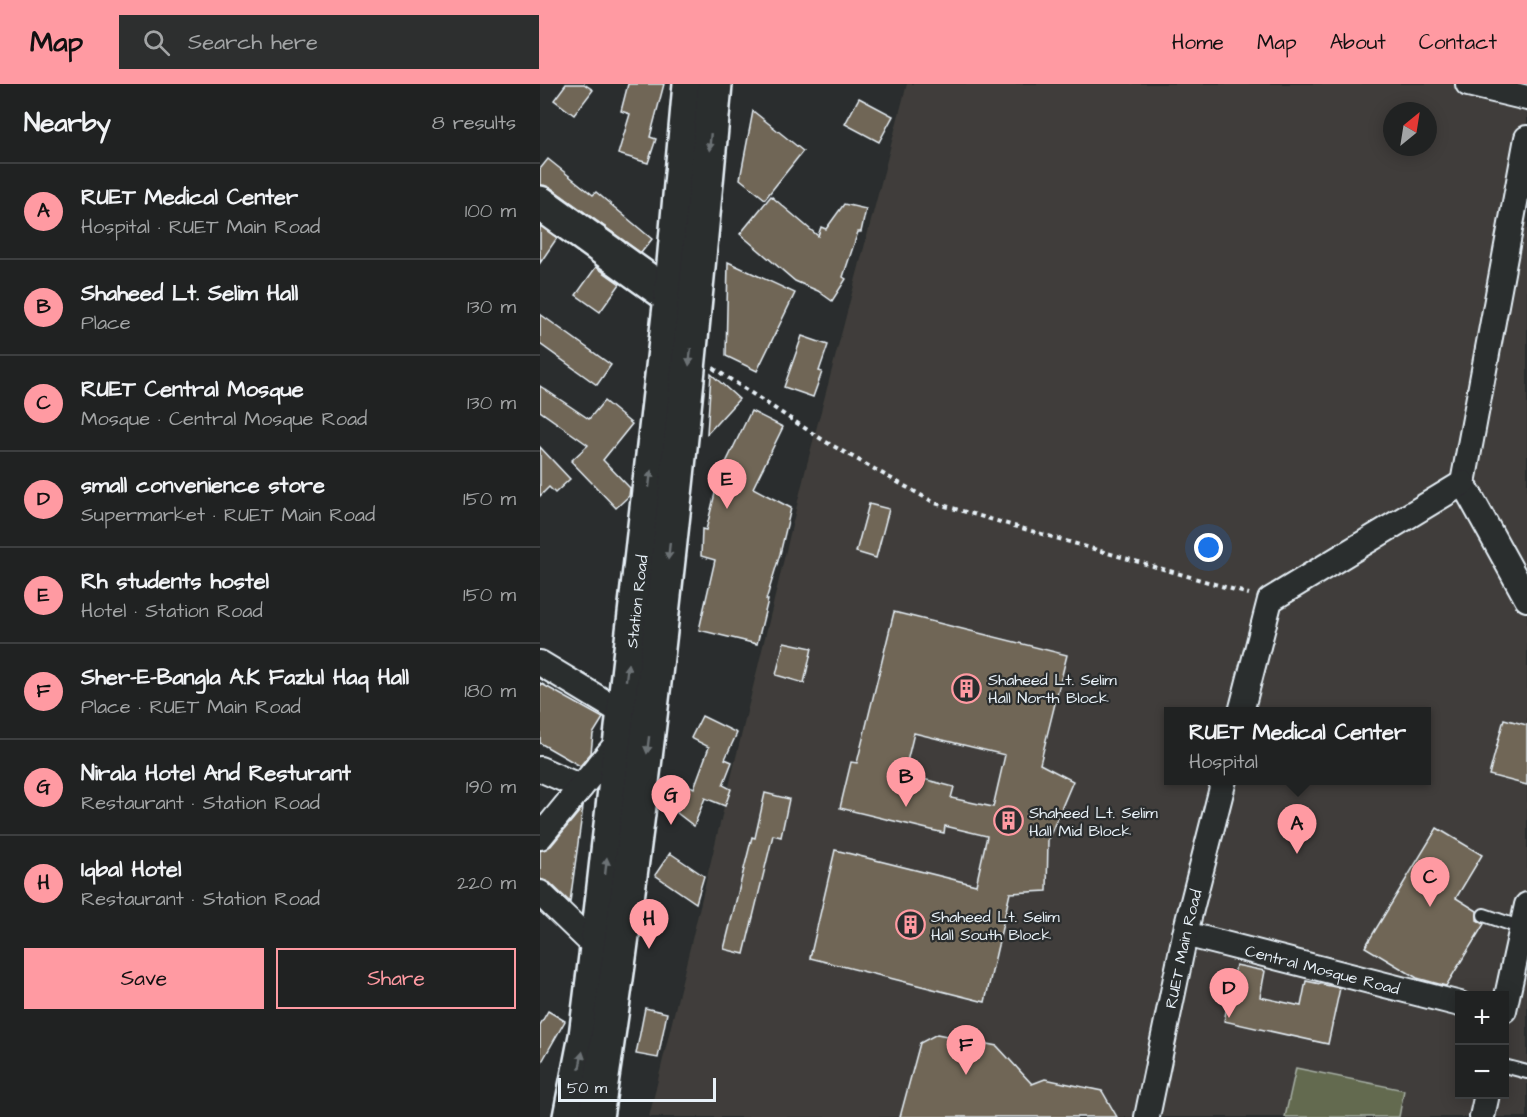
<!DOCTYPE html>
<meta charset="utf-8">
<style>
body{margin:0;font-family:"Architects Daughter",sans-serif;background:#2d2f2f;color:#f1f3f6}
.controls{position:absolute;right:18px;bottom:18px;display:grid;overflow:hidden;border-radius:0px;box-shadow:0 3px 15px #0003}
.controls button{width:54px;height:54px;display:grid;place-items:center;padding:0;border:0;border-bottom:2px solid #3d3f40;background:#202222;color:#f1f3f6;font:30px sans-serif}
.compass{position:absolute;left:843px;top:18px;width:54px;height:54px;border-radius:50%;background:#202222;box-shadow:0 3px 15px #0003;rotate:30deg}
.scale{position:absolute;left:18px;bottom:15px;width:158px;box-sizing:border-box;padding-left:6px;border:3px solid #e8f1f8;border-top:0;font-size:16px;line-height:21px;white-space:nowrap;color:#e8f1f8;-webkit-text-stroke:4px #2a2d2e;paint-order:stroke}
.you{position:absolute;left:669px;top:464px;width:21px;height:21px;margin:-15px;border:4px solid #fff;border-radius:50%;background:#1a73e8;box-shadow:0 0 0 9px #1a73e833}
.badge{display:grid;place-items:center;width:39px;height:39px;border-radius:50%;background:#ff9aa2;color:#111;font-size:20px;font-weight:700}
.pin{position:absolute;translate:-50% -50px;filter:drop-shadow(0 2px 3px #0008)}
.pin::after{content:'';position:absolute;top:32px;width:21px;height:18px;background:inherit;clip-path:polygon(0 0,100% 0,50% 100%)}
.popup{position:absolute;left:624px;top:623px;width:267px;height:78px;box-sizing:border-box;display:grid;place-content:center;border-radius:0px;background:#202222;filter:drop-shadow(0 2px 4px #0005);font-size:20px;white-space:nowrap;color:#a2a4a5}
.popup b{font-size:22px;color:#f1f3f6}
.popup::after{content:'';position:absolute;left:50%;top:100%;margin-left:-12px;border:12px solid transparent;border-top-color:#202222}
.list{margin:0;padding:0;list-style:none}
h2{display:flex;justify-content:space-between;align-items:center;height:78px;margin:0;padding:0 24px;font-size:26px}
h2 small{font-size:20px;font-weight:400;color:#a2a4a5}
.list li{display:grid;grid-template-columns:39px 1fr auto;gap:18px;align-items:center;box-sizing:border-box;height:96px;padding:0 24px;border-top:2px solid #3d3f40}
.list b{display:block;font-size:22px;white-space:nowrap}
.list p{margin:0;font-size:20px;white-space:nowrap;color:#a2a4a5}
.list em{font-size:20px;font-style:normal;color:#a2a4a5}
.actions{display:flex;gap:12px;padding:18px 24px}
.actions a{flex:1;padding:14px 0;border:2px solid #ff9aa2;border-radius:0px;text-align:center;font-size:21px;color:#ff9aa2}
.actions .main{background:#ff9aa2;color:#111}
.icon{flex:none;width:33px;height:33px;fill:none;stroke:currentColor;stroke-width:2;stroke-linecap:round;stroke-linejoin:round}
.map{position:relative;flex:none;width:987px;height:1033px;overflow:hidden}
header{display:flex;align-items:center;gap:36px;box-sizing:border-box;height:84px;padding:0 30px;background:#ff9aa2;color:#111}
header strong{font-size:28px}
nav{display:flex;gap:33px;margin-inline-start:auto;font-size:21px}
.search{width:420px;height:54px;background:#2d2f2f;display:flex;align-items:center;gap:15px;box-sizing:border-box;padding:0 21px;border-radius:0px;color:#a2a4a5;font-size:22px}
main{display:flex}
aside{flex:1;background:#202222}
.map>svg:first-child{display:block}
.built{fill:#3f3e3a;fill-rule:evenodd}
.park{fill:#636a50;stroke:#a6aea4;stroke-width:1.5}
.building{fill:#706657;stroke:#e8f1f8;stroke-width:1.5;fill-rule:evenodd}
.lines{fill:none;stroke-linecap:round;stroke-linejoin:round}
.lane-casing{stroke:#e8f1f8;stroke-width:16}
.street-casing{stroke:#e8f1f8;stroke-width:28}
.secondary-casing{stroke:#e8f1f8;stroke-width:38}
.primary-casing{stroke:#e8f1f8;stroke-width:38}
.path{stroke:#e8f1f8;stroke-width:4;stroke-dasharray:4.5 4.5;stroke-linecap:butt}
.lane{stroke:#2a2d2e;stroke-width:12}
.street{stroke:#2a2d2e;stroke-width:24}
.secondary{stroke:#2a2d2e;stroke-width:33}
.primary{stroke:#2a2d2e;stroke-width:33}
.oneway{fill:#6c7275}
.labels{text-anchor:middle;stroke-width:4.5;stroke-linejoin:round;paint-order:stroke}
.street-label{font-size:16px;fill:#e8f1f8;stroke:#2a2d2e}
.poi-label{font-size:16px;fill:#e8f1f8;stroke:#2a2d2e;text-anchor:start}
</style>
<header>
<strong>Map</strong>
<div class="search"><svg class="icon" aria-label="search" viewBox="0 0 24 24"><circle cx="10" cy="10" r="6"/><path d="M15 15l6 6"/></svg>Search here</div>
<nav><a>Home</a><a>Map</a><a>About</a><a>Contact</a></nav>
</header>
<main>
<aside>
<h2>Nearby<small>8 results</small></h2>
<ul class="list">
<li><span class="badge">A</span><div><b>RUET Medical Center</b><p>Hospital · RUET Main Road</p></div><em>100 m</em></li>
<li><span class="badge">B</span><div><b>Shaheed Lt. Selim Hall</b><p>Place</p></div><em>130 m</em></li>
<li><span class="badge">C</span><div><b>RUET Central Mosque</b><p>Mosque · Central Mosque Road</p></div><em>130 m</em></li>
<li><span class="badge">D</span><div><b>small convenience store</b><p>Supermarket · RUET Main Road</p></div><em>150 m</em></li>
<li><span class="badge">E</span><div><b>Rh students hostel</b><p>Hotel · Station Road</p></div><em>150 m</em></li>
<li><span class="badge">F</span><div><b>Sher-E-Bangla A.K Fazlul Haq Hall</b><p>Place · RUET Main Road</p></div><em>180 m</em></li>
<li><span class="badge">G</span><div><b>Nirala Hotel And Resturant</b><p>Restaurant · Station Road</p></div><em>190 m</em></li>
<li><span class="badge">H</span><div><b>Iqbal Hotel</b><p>Restaurant · Station Road</p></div><em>220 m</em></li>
</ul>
<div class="actions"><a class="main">Save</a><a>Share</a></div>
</aside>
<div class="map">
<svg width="987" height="1033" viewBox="0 0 987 1033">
<rect width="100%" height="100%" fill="#2a2d2e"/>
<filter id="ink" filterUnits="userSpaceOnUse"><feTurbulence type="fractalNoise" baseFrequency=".0167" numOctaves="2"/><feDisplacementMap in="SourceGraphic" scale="12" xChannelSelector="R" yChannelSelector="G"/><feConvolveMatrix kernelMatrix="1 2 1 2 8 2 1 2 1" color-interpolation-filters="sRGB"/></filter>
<g filter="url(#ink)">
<path class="built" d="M367,0H987V1033H109L266,384ZM852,27H888V63H852ZM628,628H886V696H628ZM920,912H964V1010H920Z"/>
<path class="park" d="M756,984L864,1006L859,1033H745Z"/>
<g class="building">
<path d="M26,0H44L53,6L34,31L14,16Z"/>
<path d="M88,0H124L110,53L116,55L108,79L78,70L90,30L81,27Z"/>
<path d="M319,14L353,32L339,58L305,40Z"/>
<path d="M213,27L263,67L225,115L200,95Z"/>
<path d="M8,75L53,111L56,108L112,155L101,169L11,104L0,101V85Z"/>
<path d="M231,112L278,152L281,143L286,145L304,120L326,125L321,148H318L303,193L306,195L292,217L278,207L255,197L200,150Z"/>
<path d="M0,142L17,154L0,179Z"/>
<path d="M188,178L255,209L217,287L186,272Z"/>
<path d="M56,183L80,200L60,228L36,211Z"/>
<path d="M0,230L71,281L57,301L0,260Z"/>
<path d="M262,252L288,261L279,287L282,288L273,313L244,303Z"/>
<path d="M171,290L199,315L167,350Z"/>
<path d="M0,302L49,335L64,317L92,340L63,376L90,404L89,412L76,424L31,377L48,361L0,327Z"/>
<path d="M211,327L243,343L213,404L251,424L240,470L226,516H228L217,560L159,546L175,476L161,472L162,445L166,446L179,393Z"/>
<path d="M0,363L30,395L15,409L9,403L0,412Z"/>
<path d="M329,420L349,425L336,474L316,468Z"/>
<path d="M354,528L527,571L500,680L533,697L508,756L507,807L470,809L445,918L270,874L295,766L436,801L447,752L405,742L404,749L300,724L311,678L317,679ZM374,649L465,671L453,723L411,714L414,703L364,690Z"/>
<path d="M244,558L272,564L264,599L236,591Z"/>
<path d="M0,599L63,634L53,650L51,669L40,682L0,659Z"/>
<path d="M162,632L197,649L185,675L192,678L183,701L191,705L185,722L165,714L154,742L137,729L144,699L154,704L169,663L151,654Z"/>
<path d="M964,635L987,641V701L949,691Z"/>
<path d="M225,709L249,715L241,753L233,751L204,870L184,865L212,753L215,754Z"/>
<path d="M43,723L30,818L10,799L0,795V767L11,762Z"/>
<path d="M897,744L942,771L916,814L937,827V836L944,840L906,902L877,894L825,863Z"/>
<path d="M130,769L164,792L156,819L115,791Z"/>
<path d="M696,881L725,887L720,913L761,922L766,897L800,904L788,960L684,937Z"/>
<path d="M105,924L127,929L118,974L96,970Z"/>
<path d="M8,927L25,937L0,981V941Z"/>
<path d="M397,950L457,962L492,1000L505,995L562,1007L577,1033H360L380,959Z"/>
</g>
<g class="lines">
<defs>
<g id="lane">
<path d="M944,831L982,844"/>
<path d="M964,982L987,988"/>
</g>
<g id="street">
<path d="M928,0L987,14"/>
<path d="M987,54L923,399L987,515"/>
<path d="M0,579L83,629"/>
<path d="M701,628L730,516L923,399"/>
<path d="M0,685L41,703"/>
<path d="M0,753L79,657"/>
<path d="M0,809L57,864"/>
<path id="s1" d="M645,850L920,920"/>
<path d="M964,926L987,821"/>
<path id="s2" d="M607,1033L647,841L684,696"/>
<path d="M942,1033L947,1010"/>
</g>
<path id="secondary" d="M0,119L131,213L153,227"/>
<g id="primary">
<path id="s3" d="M30,1033L46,952L57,864L131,213L150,0"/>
<path d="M56,1033C108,690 144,345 175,0"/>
</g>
</defs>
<use href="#lane" class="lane-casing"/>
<use href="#street" class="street-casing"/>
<use href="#secondary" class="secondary-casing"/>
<use href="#primary" class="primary-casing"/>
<path class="path" d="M173,284L286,358L395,419L709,510"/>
<use href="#lane" class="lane"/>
<use href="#street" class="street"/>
<use href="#secondary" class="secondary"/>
<use href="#primary" class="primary"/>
</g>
<defs><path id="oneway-solid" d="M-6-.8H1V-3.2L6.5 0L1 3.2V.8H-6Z" transform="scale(1.5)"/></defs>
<g class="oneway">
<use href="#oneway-solid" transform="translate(170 58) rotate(95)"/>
<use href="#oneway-solid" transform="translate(150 273) rotate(96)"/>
<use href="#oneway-solid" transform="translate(110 395) rotate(-83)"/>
<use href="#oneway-solid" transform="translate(129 467) rotate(96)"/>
<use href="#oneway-solid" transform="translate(87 588) rotate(-83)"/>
<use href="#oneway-solid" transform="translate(108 661) rotate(97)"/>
<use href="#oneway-solid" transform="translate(66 782) rotate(-84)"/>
<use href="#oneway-solid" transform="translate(41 976) rotate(-79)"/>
</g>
</g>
<defs>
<symbol id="building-ring" viewBox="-11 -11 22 22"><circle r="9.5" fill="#2a2d2e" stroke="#ff9aa2" stroke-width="1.5"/><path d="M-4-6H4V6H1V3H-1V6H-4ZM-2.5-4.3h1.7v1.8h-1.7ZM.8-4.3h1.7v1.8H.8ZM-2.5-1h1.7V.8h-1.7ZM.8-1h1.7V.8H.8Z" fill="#ff9aa2"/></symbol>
</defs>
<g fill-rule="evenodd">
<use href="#building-ring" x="410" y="588" width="33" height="33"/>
<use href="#building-ring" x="452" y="720" width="33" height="33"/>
<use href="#building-ring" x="354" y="824" width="33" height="33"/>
</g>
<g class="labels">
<g class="street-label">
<text dy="6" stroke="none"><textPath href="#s3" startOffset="520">Station Road</textPath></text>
<text dy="6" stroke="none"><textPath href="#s2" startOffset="172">RUET Main Road</textPath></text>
<text dy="6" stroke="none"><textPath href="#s1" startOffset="142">Central Mosque Road</textPath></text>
</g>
<g class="poi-label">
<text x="448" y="601">Shaheed Lt. Selim<tspan x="448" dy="18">Hall North Block</tspan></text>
<text x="489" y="734">Shaheed Lt. Selim<tspan x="489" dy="18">Hall Mid Block</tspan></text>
<text x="391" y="838">Shaheed Lt. Selim<tspan x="391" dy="18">Hall South Block</tspan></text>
</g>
</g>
</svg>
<div class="controls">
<button>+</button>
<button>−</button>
</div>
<svg class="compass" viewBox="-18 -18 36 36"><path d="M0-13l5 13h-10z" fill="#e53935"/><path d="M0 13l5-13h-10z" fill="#a2a4a5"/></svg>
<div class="scale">50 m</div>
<div class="you"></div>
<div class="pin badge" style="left:757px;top:770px">A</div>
<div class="popup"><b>RUET Medical Center</b>Hospital</div>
<div class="pin badge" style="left:366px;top:723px">B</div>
<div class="pin badge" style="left:890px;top:823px">C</div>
<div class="pin badge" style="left:689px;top:934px">D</div>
<div class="pin badge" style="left:187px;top:425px">E</div>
<div class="pin badge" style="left:426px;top:991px">F</div>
<div class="pin badge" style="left:131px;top:741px">G</div>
<div class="pin badge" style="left:109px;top:865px">H</div>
</div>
</main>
